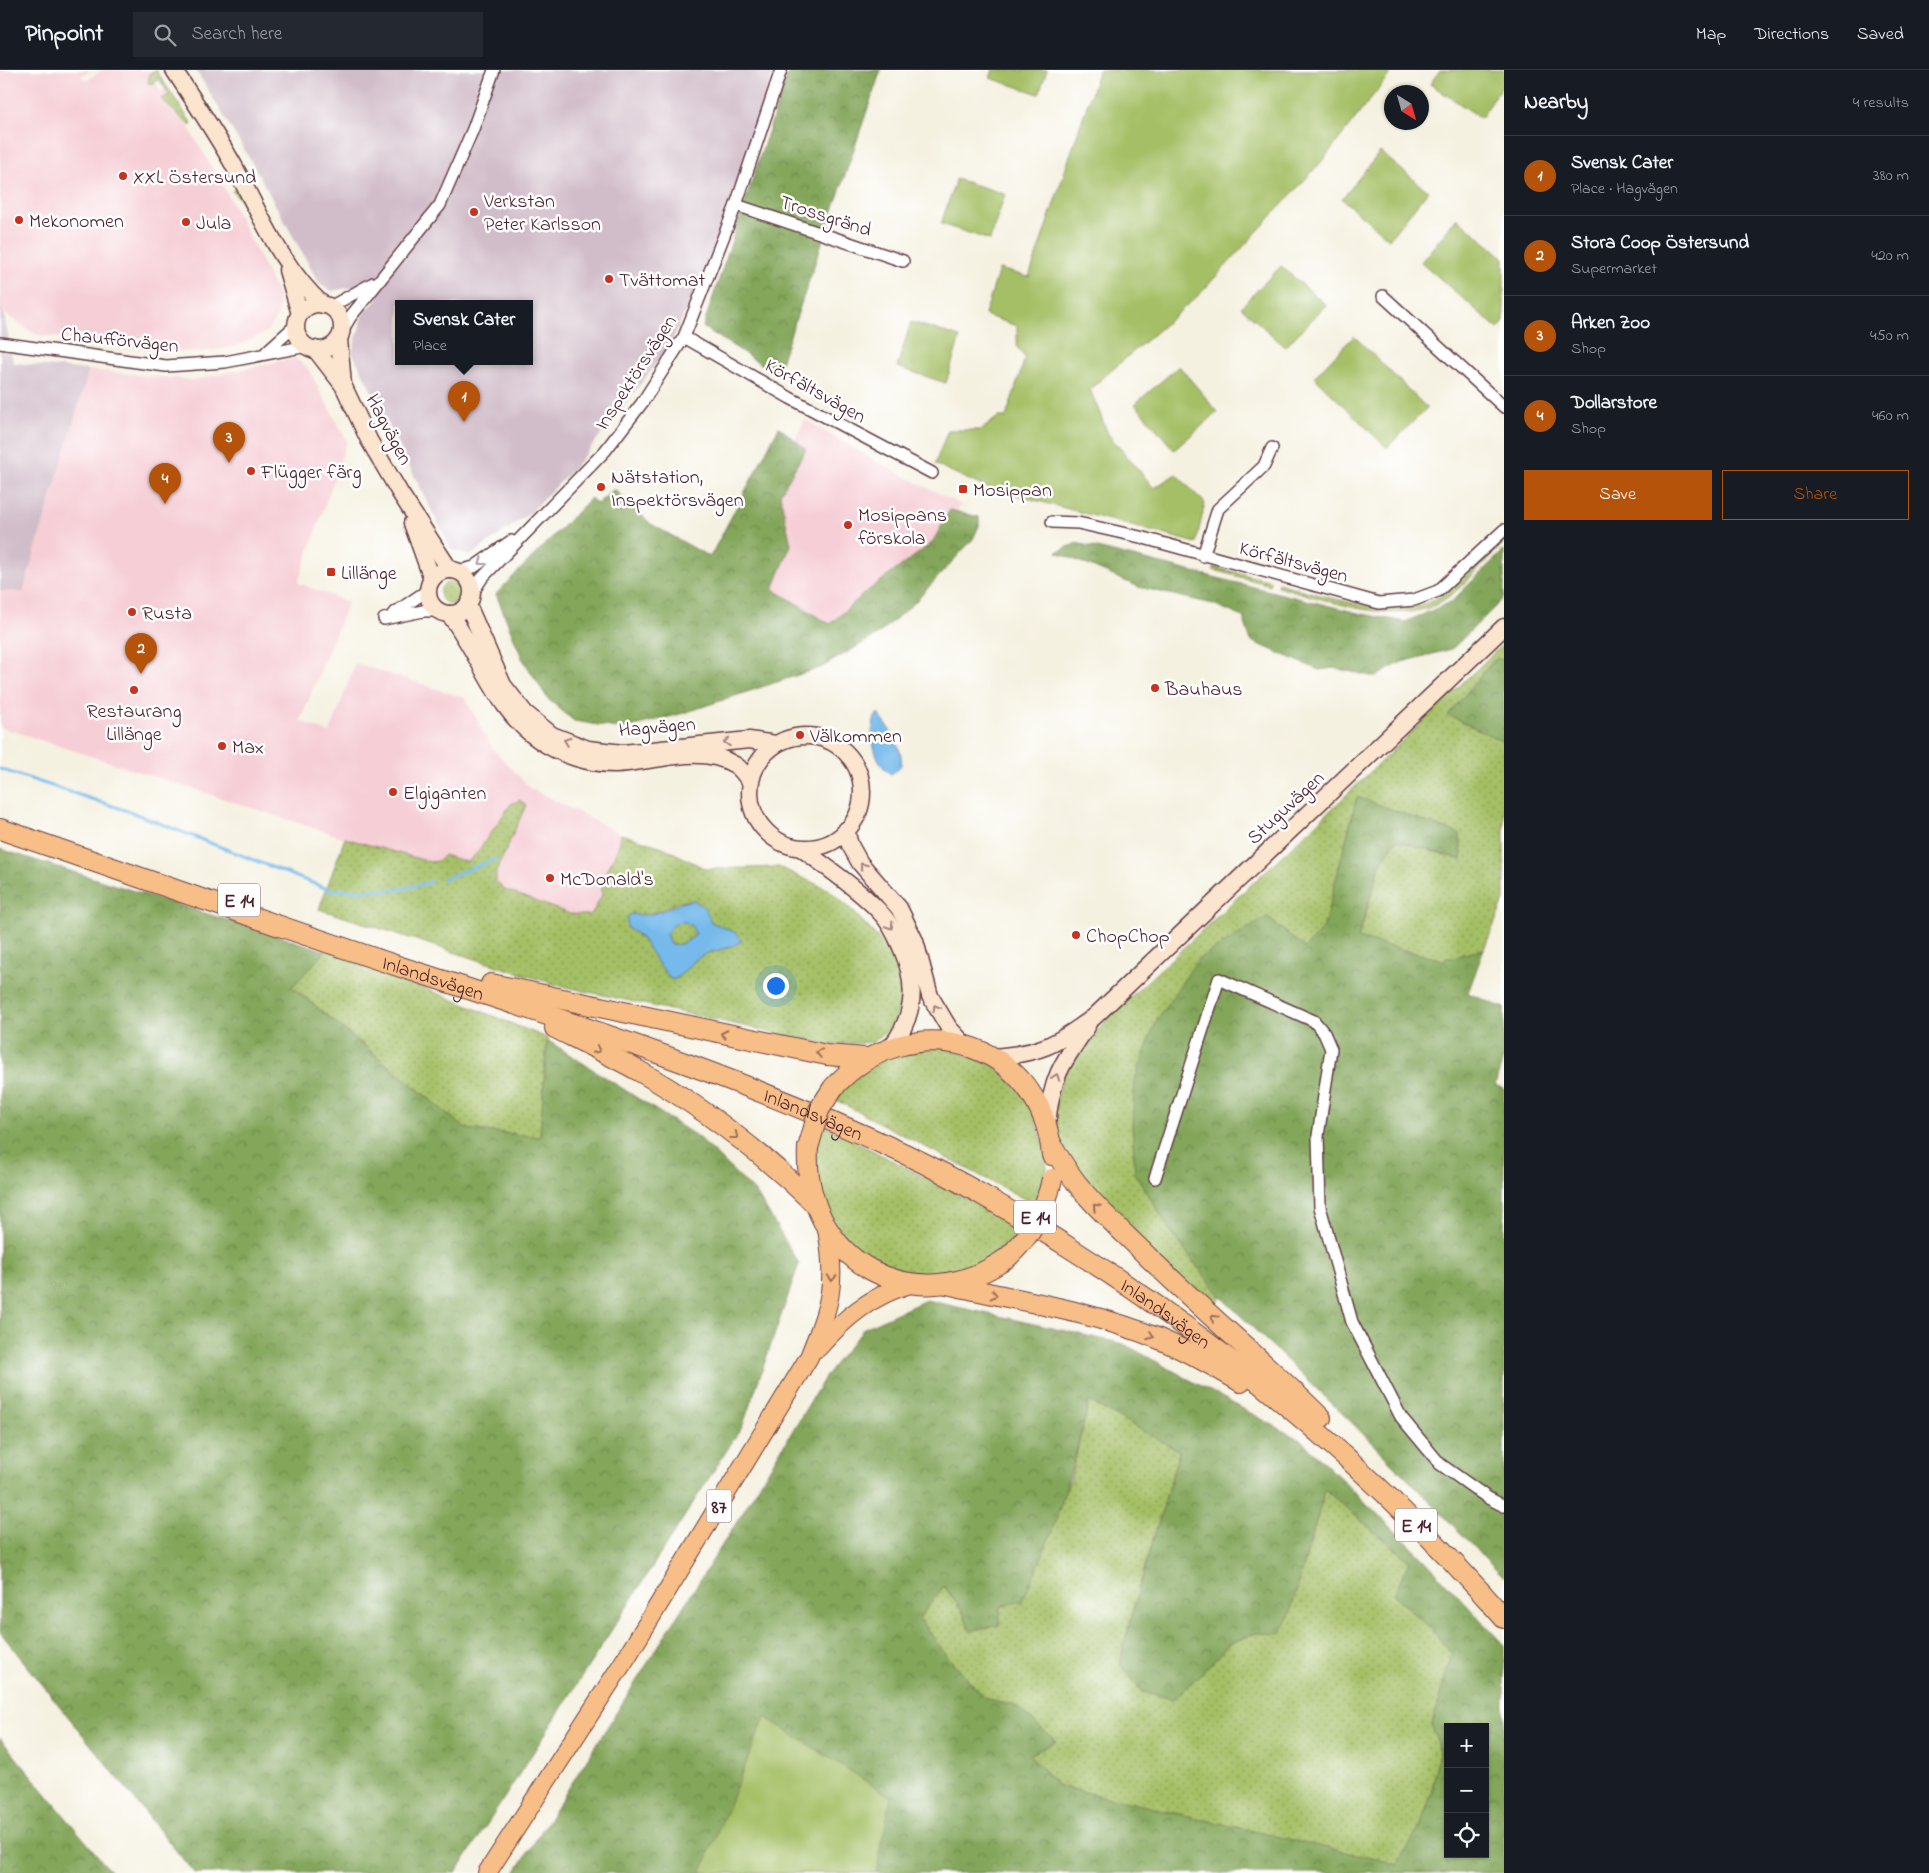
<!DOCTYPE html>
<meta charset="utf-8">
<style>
body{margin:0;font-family:"Indie Flower",sans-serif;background:#242831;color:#f1f3f6}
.controls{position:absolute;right:15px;bottom:15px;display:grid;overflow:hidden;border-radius:0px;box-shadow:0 1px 4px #0004}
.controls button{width:45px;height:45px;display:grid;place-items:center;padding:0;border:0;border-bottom:1px solid #363941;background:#171b24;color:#f1f3f6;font:25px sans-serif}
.compass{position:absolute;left:1384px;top:15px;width:45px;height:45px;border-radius:50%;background:#171b24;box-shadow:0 1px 4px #0004;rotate:143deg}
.you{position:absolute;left:775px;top:915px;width:18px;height:18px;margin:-12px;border:4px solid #fff;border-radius:50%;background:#1a73e8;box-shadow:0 0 0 8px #1a73e833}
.badge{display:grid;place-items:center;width:32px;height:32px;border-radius:50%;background:#b45309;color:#fff;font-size:16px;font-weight:700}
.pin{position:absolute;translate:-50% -41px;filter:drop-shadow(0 1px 2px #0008)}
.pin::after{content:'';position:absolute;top:26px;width:18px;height:15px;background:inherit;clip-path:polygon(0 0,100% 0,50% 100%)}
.popup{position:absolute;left:395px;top:230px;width:138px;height:65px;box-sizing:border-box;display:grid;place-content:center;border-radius:0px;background:#171b24;filter:drop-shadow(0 1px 4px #0005);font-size:16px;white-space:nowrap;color:#9ea1a6}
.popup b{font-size:19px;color:#f1f3f6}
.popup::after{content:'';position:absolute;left:50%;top:100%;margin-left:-10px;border:10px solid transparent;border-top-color:#171b24}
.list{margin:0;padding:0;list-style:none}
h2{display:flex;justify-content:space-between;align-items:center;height:65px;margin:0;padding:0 20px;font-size:21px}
h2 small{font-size:16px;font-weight:400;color:#9ea1a6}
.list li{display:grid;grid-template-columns:32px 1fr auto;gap:15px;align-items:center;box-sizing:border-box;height:80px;padding:0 20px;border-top:1px solid #363941}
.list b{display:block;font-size:19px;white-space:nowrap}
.list p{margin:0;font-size:16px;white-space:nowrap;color:#9ea1a6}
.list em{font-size:16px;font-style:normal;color:#9ea1a6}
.actions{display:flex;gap:10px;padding:15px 20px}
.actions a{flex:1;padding:11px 0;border:1px solid #b45309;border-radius:0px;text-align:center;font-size:18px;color:#b45309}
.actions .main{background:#b45309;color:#fff}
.icon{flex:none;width:28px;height:28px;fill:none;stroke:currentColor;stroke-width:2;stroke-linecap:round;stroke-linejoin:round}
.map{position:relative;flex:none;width:1504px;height:1803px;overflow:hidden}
header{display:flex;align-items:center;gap:30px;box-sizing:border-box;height:70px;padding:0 25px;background:#171b24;border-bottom:1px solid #363941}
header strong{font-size:24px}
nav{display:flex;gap:28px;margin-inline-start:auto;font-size:18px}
.search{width:350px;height:45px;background:#242831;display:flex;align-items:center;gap:12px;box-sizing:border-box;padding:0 18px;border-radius:0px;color:#9ea1a6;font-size:19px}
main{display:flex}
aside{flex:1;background:#171b24}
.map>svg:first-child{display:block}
.built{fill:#f6cfd6}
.industrial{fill:#d1bdc9;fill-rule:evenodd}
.grass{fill:url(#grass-dots);stroke:#776f48;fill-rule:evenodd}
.forest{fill:url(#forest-crowns);stroke:#666242;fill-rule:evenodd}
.green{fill:#a4bf65;stroke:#776f48}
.water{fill:#74baeb;stroke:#5f6c8b;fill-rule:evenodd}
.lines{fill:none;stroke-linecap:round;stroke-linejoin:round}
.stream{stroke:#74baeb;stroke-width:3}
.street-casing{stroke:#643e46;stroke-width:14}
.secondary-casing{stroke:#643e46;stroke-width:19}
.primary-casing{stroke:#643e46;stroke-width:20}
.highway-casing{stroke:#643e46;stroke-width:22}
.street{stroke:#fff;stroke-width:11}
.secondary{stroke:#fce5cf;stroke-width:16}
.primary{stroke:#f7be87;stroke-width:18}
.highway{stroke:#f7be87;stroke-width:20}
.highway-bridge-casing{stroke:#643e46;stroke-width:22;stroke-linecap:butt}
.highway-bridge{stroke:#f7be87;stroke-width:20}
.oneway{stroke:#ae9aa0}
.oneway2{stroke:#a3827d}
.oneway3{stroke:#a06e59}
.poi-dot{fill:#c8321e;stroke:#fff;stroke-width:2}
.labels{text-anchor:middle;stroke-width:5;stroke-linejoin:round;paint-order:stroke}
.shield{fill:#fff;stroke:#80626b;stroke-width:1}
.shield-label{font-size:19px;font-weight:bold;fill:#4a1f2b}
.poi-label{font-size:20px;fill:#4a1f2b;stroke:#fff;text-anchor:start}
.street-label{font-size:20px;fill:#4a1f2b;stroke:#fff}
</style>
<header>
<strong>Pinpoint</strong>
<div class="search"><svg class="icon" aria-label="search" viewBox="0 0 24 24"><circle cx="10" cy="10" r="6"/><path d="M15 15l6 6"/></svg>Search here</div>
<nav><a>Map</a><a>Directions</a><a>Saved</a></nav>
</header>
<main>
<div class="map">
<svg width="1504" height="1803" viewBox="0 0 1504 1803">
<defs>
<pattern id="grass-dots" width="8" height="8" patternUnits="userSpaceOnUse" patternTransform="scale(1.25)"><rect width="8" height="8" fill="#a4bf65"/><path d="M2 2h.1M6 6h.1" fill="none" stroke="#889b53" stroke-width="1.8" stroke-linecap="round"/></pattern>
<pattern id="forest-crowns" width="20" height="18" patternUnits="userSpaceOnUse" patternTransform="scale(1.25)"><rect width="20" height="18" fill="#83a65a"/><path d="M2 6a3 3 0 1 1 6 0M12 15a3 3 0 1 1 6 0" fill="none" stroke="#6d874b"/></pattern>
</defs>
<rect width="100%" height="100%" fill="#fff"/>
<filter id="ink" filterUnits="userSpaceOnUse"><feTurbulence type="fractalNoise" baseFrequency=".02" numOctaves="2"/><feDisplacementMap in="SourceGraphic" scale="10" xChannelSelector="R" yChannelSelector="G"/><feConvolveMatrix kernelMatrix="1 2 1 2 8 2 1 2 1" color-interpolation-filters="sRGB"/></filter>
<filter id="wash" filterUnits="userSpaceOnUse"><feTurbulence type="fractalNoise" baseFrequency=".0096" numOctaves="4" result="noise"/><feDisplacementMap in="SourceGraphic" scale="20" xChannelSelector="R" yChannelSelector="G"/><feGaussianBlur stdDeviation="1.12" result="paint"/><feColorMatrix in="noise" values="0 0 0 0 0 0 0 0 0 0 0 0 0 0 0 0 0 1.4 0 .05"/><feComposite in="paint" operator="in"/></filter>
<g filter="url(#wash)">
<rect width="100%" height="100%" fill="#f5f1e1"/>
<g class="built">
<path d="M0,0H91L81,6L86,11L102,0H156L150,3L153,14L155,12L161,21L165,19L169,25L161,30L187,55L228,125L279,226L278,245L267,262L237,276L202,282L160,281L86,269L37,265L4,244L0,237Z"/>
<path d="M295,288L307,297L347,371L298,513L348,532L300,651L330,663L355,593L465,628L492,678L530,718L621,764L619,775L602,812V825L591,845L570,844L503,819L496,811V802L476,784L467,792L444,785L438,791L430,792L345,768L0,657V521L23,522L89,300L193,310Z"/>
<path d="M805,350L881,394L961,435L934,476L829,574L724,504Z"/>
</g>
<g class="industrial">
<path d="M196,0H774L717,172L668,279L576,396L530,443L470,486L451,479L352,282L364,242L378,229L366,215L331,221L319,213L251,91ZM399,233H529V291H399Z"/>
<path d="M0,237L4,244L13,293L89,300L23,522L0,521Z"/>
</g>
<g class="grass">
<path d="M156,0L192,54L190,56L161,29L169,25L159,9L153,14L148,13L150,3Z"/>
<path d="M235,119L242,125L282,199L283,212L242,132L232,121Z"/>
<path d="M1504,466V473C1484,492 1458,525 1433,536C1387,555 1322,528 1277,516L1278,513C1320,524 1397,553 1437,528C1462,513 1483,487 1504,466Z"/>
<path d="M1214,497L1271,511L1270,515L1213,500Z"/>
<circle cx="451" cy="523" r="11"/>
<path d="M1504,573V589L1494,590L1449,644L1504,672V831L1484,879L1442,890L1358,869L1381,792L1397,770L1462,790L1357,727L1324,857L1305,878L1267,847L1135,1103L1173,1165L1221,1227L1215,1235L1170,1200L1073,1102L1055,1060L1053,1043L1063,1004L1109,947L1313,757Z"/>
<path d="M520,730L526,735L496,802V811L503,819L570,844L591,845L602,825V812L619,775L621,764L663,777L706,799L779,797L829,820L854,842L890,881L900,907L901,934L892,957L873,972L830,975L557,915L319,839L345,768L430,792L438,791L444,785L467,792L476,784L511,734ZM694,830L705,838L711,852L738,864L741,871C729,880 716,879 703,885C691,891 685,902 675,909H670L654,888L650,878L632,860L627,847L631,844L644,847L679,832Z"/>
<path d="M682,851L690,854L696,863C688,872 681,876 670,874L666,864L674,854Z"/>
<path d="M328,879L547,968L540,1067L466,1059L291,916Z"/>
<path d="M942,977L993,994L1030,1032L1046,1083L1047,1101L1038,1136L834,1029L845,1015L889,984Z"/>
<path d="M821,1054L1026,1159L987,1194L937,1208L886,1199L856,1181L825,1139L815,1088Z"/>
<path d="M1089,1330L1179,1381C1160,1452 1135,1522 1120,1594L1173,1629L1208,1597L1228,1574L1256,1563H1280L1289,1547L1325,1420L1409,1491L1431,1559L1452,1584L1432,1653L1439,1682L1431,1725L1420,1757L1397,1795L1058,1716L1029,1684L1055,1672L1015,1635L986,1629L950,1590L919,1548L944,1516L963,1542L970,1561L1000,1537L1070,1411Z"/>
</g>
<g class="forest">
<path d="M789,0H881L777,304L703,257Z"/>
<path d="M779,357L806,379L780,424L791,475L773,519L830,554L866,522L932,473L950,440L979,447V456L973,469L915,532L877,565L822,597L684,643L623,659L574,651L548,629L522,588L496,524L591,428L597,434L614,419L651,454L710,487Z"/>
<path d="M1077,473L1358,543L1405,552L1451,532L1504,480V528L1452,579L1402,592L1375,607L1334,598L1319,600L1251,571L1243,547L1213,534L1139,517L1057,482Z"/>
<path d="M1504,589V672L1448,645L1495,590Z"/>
<path d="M1357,727L1460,764L1462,790L1396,770L1381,792L1358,868L1442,890L1484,879L1468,923L1504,938V986L1495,1015L1504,1019V1507L1349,1350L1221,1227L1173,1165L1135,1103L1132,1057L1135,1009L1156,951L1198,889L1267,847L1305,878L1324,857Z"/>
<path d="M0,779L326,881L292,917L466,1059L540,1067L547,970L698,1067L757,1124L799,1194L743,1355L456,1803H194L0,1562Z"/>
<path d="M926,1230L1124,1274L1302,1371L1421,1486L1504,1575V1803H515L738,1450L827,1304L864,1258ZM1089,1331L1179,1381C1160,1452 1135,1522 1120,1594L1143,1622L1173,1629L1208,1597L1228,1574L1256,1563L1280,1564L1289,1547L1325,1420L1409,1491L1394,1525L1431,1559L1452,1584L1432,1653L1439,1682L1431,1725L1420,1757L1397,1794L1058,1716L1030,1685L1056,1671L1015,1635L986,1629L950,1590L919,1548L944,1516L963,1542L970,1561L1000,1555V1537L1022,1531C1055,1464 1072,1402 1089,1331ZM1448,1657H1485V1784H1448Z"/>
<path d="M0,1668L112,1803H0Z"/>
</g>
<g class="green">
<path d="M993,0H1047L1039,24L990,8Z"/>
<path d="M1099,0H1393L1323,90L1200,224L1090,319L1108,364L1154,418L1176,404L1205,433L1196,473L982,416L935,394L948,360H981L998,347H1006L1025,288L1017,277V256L985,245L999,199L1029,207Z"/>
<path d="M1440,0H1504V14L1481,48L1430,14Z"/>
<path d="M1380,82L1428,121L1389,169L1342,129Z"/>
<path d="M956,109L1005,124L990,170L941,154Z"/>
<path d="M1457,148L1504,188V252L1498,259L1421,192Z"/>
<path d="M1281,196L1326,235L1285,277L1241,237Z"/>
<path d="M911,252L960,267L946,313L897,297Z"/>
<path d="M1354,266L1427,338L1387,378L1314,307Z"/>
<path d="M1179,296L1218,342L1174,380L1135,334Z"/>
<path d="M765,1647L891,1727L876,1803H701Z"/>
</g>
<g class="water">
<path d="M878,643C886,654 907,683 900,697C898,700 893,702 891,704C874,694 866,657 878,643Z"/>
<path d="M694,830L705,838L711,852L738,864L741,871C729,880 716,879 703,885C691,891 685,902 675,909H670C666,902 660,896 656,890C647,877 643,865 627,858V847L631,844C658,849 668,834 694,830ZM682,851L690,854L696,864C688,872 681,876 670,874L666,864L674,854Z"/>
</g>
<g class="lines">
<g class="stream">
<path d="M0,699L131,742L330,820H397L431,812"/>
<path d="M443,809L496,789"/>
</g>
</g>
</g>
<g filter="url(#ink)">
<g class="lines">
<defs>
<g id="street">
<path d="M736,135L903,191"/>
<path d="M1383,226L1504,337"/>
<path d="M330,237L373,213"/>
<path d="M342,261L351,246L440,135L473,59L494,0"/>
<path d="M684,267L790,328L932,403"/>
<path d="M0,273L166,296L225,292L307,276"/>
<path d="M267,281L296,255"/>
<path d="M1052,452L1078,453L1140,467L1379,533L1414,530L1438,521L1504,460"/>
<path d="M1203,486L1218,439L1264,396L1272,378"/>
<path d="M459,501L474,497L511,471"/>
<path d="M473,522L482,508L605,381L642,333L684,267L736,135L781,0"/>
<path d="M393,544L428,520"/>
<path d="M384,549L423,541H439"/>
<path d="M1155,1108L1219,909L1314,951L1324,963L1331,979L1318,1066L1320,1137L1352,1252L1401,1347L1440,1394L1488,1428L1504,1436"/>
</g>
<g id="secondary">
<path d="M174,0C194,31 215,62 233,94C260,143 281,197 323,235"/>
<path d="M287,200L300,244"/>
<circle cx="319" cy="257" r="23"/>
<path d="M339,269L343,315"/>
<path d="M315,279L343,315L369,370L400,423L450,500"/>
<path d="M412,453L432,509"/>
<circle cx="450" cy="522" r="22"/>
<path d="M468,535L503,615L525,643L552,665L588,679L623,683L749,670L776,674"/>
<path d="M449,544C481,585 495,640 539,670C560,685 589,694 615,694C652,693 700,673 735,695C741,698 745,706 750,711"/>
<circle cx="806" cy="722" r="56"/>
<path d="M846,760L850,775L860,793L899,838L915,871L930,926L949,958L966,976"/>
<path d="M801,778C827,798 856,817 879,841C888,850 896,865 901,877C917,913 916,945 891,977"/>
<path d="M992,987C1039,984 1056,975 1094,947L1504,557"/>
<path d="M1047,1055C1051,1009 1061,994 1087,957"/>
</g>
<g id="primary">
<path d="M818,1278C845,1247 871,1226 910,1214"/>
<path d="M487,1803L628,1585L809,1287C830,1235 837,1216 827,1159"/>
</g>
<g id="highway">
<path id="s1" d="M0,759C137,806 273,855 410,900C578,954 745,1009 905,1084C962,1111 1017,1145 1070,1178C1232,1280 1378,1404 1504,1548"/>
<path d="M491,914L827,985L866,988"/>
<path d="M555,958C583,972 612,986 639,1001C703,1037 763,1084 815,1134"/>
<path d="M833,1018C908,933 1041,969 1052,1085"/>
<path d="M1051,1073C1075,1119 1102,1142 1138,1177C1197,1236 1262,1289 1321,1348"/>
<path d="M808,1078C802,1191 915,1253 1007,1188"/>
<path d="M947,1214C1017,1230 1090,1241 1157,1268C1186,1280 1214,1296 1241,1312"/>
</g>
</defs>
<use href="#street" class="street-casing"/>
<use href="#secondary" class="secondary-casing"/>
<use href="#primary" class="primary-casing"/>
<use href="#highway" class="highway-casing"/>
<use href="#street" class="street"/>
<use href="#secondary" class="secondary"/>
<use href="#primary" class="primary"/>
<use href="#highway" class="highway"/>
<defs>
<g id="highway-bridge">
<path d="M808,1078L819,1040L833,1018"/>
<path d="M1007,1188C1031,1166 1045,1142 1052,1109"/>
</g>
</defs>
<use href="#highway-bridge" class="highway-bridge-casing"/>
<use href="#highway-bridge" class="highway-bridge"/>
</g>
<defs><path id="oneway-chevron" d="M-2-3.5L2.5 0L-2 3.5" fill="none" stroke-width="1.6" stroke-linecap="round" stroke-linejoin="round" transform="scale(1.25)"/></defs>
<use class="oneway" href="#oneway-chevron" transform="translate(482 492) rotate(145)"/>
<g class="oneway2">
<use href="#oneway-chevron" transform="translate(567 671) rotate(-159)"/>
<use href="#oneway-chevron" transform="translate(727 672) rotate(176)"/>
<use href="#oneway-chevron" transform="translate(863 796) rotate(-128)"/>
<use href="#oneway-chevron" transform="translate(890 856) rotate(57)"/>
<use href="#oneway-chevron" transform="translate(936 938) rotate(-120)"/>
<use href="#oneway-chevron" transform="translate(1056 1007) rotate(-70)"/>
</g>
<g class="oneway3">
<use href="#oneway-chevron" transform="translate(724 964) rotate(-168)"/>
<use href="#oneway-chevron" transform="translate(597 980) rotate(28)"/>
<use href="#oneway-chevron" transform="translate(819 983) rotate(-169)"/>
<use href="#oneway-chevron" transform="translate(735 1066) rotate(38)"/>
<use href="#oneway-chevron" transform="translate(1096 1137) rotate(-135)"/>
<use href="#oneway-chevron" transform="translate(832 1208) rotate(91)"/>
<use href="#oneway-chevron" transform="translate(994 1225) rotate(13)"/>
<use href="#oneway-chevron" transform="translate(1214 1248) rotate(-137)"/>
<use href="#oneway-chevron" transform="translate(1151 1266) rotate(20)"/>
</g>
</g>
<g class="poi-dot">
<circle cx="123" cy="106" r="5"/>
<circle cx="474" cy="142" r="5"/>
<circle cx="19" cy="150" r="5"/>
<circle cx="186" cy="152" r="5"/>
<circle cx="609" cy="209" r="5"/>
<circle cx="251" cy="401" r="5"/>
<circle cx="601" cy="417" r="5"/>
<rect x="958" y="414" width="10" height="10" rx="2.5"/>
<circle cx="848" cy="455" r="5"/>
<rect x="326" y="497" width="10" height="10" rx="2.5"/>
<circle cx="132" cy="542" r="5"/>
<circle cx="1155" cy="618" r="5"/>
<circle cx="134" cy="620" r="5"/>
<circle cx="800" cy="665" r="5"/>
<circle cx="222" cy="676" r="5"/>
<circle cx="393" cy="722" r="5"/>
<circle cx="550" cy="808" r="5"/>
<circle cx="1076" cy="865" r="5"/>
</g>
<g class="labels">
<g class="shield">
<rect x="218" y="813.5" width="42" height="33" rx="4"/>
<rect x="1014" y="1130.5" width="42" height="33" rx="4"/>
<rect x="706.5" y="1419.5" width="25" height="33" rx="4"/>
<rect x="1395" y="1438.5" width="42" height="33" rx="4"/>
</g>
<g class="shield-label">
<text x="239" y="837">E 14</text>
<text x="1035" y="1154">E 14</text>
<text x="719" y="1443">87</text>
<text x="1416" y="1462">E 14</text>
</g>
<g class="poi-label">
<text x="133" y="113">XXL Östersund</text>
<text x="484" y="137">Verkstan<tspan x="484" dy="23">Peter Karlsson</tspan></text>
<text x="29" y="157">Mekonomen</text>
<text x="196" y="159">Jula</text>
<text x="619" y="216">Tvättomat</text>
<text x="261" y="408">Flügger färg</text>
<text x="611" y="413">Nätstation,<tspan x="611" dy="23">Inspektörsvägen</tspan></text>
<text x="973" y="426">Mosippan</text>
<text x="858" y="451">Mosippans<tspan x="858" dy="23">förskola</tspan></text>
<text x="341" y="509">Lillänge</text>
<text x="142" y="549">Rusta</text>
<text x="1165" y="625">Bauhaus</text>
<text x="134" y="647" text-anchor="middle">Restaurang<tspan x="134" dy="23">Lillänge</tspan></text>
<text x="810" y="672">Välkommen</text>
<text x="232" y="683">Max</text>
<text x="403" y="729">Elgiganten</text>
<text x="560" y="815">McDonald's</text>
<text x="1086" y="872">ChopChop</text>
</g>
<g class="street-label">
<text transform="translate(826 145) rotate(18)" y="7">Trossgränd</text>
<text transform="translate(120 269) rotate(6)" y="7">Chaufförvägen</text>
<text transform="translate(635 302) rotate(-57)" y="7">Inspektörsvägen</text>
<text transform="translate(816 320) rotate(29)" y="7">Körfältsvägen</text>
<text transform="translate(390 359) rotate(62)" y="7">Hagvägen</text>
<text transform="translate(1294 491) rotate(15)" y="7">Körfältsvägen</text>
<text transform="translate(657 656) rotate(-5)" y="7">Hagvägen</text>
<text transform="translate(1285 737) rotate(-43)" y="7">Stuguvägen</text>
<text dy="7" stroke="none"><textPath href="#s1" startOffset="458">Inlandsvägen</textPath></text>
<text dy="7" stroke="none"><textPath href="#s1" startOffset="862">Inlandsvägen</textPath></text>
<text dy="7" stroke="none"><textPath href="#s1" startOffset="1268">Inlandsvägen</textPath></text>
</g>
</g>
</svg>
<div class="controls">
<button>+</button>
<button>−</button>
<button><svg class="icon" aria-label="locate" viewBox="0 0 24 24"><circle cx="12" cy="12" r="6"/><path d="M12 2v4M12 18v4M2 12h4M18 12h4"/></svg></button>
</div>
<svg class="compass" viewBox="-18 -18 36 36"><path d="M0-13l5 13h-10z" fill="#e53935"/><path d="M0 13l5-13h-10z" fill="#9ea1a6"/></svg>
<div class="you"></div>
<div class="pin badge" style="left:464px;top:352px">1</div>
<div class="popup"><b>Svensk Cater</b>Place</div>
<div class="pin badge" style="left:141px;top:604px">2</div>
<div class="pin badge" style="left:229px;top:393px">3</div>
<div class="pin badge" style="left:165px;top:434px">4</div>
</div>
<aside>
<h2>Nearby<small>4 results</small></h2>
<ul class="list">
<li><span class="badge">1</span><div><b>Svensk Cater</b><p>Place · Hagvägen</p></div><em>380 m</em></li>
<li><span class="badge">2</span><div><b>Stora Coop Östersund</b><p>Supermarket</p></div><em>420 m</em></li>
<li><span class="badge">3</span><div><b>Arken Zoo</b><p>Shop</p></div><em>450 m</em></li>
<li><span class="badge">4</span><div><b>Dollarstore</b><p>Shop</p></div><em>460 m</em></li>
</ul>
<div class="actions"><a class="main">Save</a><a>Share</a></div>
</aside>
</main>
